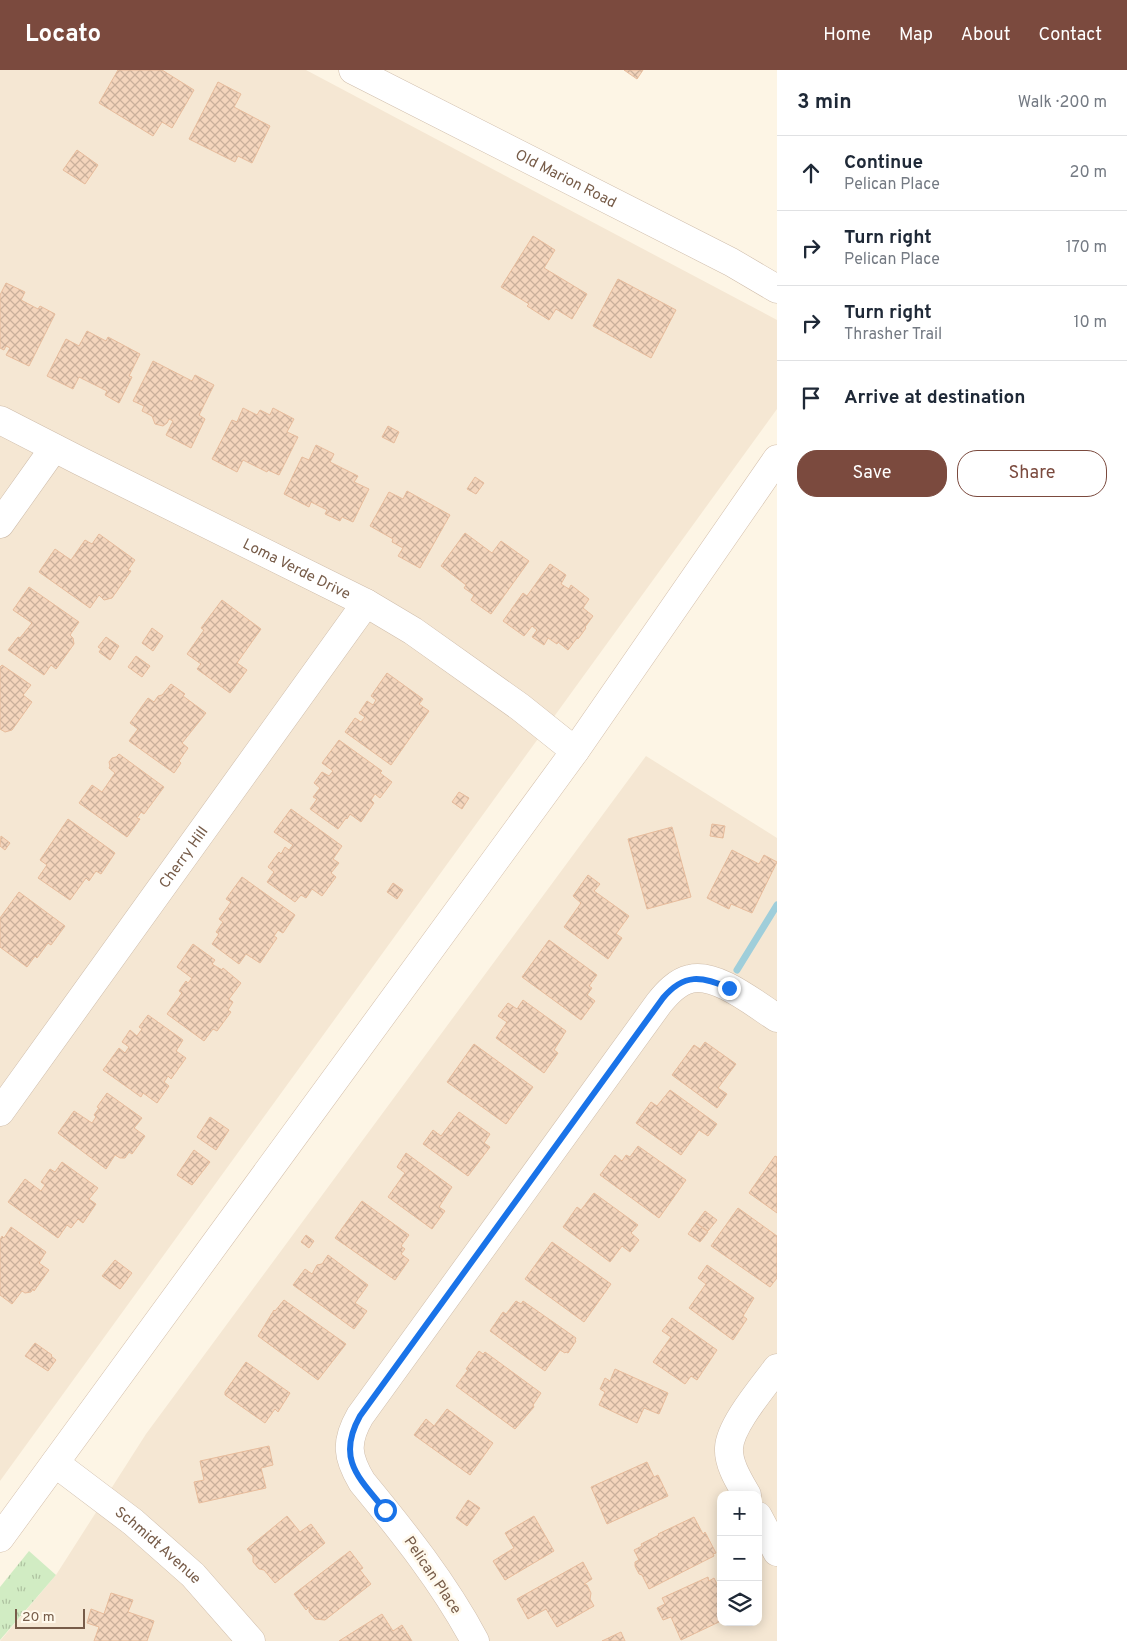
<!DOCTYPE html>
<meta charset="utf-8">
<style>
body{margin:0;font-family:Overpass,sans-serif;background:#f2f2f3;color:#1f2937}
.controls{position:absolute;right:15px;bottom:15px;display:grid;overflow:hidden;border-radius:10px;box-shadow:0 2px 12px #0003}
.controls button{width:45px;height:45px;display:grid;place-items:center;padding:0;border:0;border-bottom:1px solid #e0e1e3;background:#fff;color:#1f2937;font:25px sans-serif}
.scale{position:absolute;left:15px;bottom:12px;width:70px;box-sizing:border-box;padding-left:5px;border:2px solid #775c49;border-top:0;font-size:14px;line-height:18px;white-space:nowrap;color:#775c49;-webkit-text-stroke:4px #fff9ec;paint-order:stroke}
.stop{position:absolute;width:15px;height:15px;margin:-11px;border:4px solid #1a73e8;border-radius:50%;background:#fff}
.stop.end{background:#1a73e8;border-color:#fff;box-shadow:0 1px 5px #0008}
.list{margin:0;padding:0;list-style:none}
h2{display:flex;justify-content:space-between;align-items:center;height:65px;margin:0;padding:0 20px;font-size:21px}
h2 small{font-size:16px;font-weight:400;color:#747a83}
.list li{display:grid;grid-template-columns:32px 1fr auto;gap:15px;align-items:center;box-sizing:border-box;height:75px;padding:0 20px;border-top:1px solid #e0e1e3}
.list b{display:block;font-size:19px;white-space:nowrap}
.list p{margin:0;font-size:16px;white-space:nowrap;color:#747a83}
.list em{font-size:16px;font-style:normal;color:#747a83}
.actions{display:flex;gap:10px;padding:15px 20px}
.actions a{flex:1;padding:11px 0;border:1px solid #7b4a3e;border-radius:20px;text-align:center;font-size:18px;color:#7b4a3e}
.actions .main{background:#7b4a3e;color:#fff}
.icon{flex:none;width:28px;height:28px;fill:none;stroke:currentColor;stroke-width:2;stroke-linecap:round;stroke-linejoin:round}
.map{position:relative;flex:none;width:777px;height:1571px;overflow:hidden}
header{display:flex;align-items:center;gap:30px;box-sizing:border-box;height:70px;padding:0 25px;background:#7b4a3e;color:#fff}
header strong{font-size:24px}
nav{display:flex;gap:28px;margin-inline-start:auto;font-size:18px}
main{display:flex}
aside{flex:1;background:#fff}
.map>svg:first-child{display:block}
.residential{fill:#f5e7d3;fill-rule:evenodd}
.grass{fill:url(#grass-tufts)}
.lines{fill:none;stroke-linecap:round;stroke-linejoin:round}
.stream{stroke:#9fceda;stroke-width:7}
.building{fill:url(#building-cross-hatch);stroke:#e7bc9c}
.street-casing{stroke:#cfbdab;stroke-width:29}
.secondary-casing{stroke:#d4bfab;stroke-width:29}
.street{stroke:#fff;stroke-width:28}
.secondary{stroke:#fff;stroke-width:28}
.route{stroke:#1a73e8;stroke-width:6}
.labels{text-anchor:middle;stroke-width:5;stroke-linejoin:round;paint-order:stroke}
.street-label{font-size:15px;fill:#775c49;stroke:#fff9ec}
</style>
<header>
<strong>Locato</strong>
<nav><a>Home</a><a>Map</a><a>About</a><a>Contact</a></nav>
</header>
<main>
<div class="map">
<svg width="777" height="1571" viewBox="0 0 777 1571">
<defs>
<pattern id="grass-tufts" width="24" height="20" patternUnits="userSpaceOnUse" patternTransform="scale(1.25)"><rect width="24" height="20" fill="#d1ecc3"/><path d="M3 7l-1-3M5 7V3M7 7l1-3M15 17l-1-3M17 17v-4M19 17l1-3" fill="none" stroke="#aec2a0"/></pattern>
<pattern id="building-cross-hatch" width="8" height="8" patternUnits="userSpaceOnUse" patternTransform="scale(1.25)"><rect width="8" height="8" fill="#f4d5bc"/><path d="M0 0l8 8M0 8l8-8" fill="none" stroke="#cab09b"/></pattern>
</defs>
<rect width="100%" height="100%" fill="#fdf5e5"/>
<g class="residential">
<path d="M0,0H306L777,250V339L0,1411Z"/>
<path d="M646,686L777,768V1571H0L56,1505L146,1364ZM721,1425H758V1552H721Z"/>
</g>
<path class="grass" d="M29,1481L56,1505L0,1570V1517Z"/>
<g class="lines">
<path class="stream" d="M737,900L777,835"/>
</g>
<g class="building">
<path d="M118,0H162L194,20L172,58L162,52L153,66L99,33Z"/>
<path d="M624,0H643L637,9Z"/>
<path d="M218,12L241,24L234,37L270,56L252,93L238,86L235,92L189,69Z"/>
<path d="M77,80L98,95L85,114L63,100Z"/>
<path d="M533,166L555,180L544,198L587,224L572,249L556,239L549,250L527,236L529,234L501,217Z"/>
<path d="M618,209L676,240L651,288L593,256Z"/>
<path d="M6,213L25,222L21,230L38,239L40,236L55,244L29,296L6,285L10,278L6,276L4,280L0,278V225Z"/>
<path d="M87,261L106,271L108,267L140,284L129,306L132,307L119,333L105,325L107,321L79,307L73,319L47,306L66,269L79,276Z"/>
<path d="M153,291L192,311L195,305L214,315L199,345L205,349L191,378L166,365L173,351L169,349L167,353L163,356L155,354L152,346L142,341L144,336L133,331Z"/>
<path d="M243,338L257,345L260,340L270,345L273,338L294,349L287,362L298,367L279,405L268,400L267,402L243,390L237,402L212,389L232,350L237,352Z"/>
<path d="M388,356L399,362L394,373L382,367Z"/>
<path d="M316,375L334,384L330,392L358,406L354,412L369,419L353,452L342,447L340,451L325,444L327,440L311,432L309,437L284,424L302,387L309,390Z"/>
<path d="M475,407L484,413L476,424L467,419Z"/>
<path d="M407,421L450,445L420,498L398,486L403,478L392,472L393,469L370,456L389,422L403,429Z"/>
<path d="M465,463L492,483L501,471L529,491L491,544L471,530L474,525L464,518L466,515L441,496Z"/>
<path d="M99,464L135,490L128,500L131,501L112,528L104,530L99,525L90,538L39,502L55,479L71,490L85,470L92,474Z"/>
<path d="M550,494L566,505L561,514L569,519L571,515L589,529L583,538L593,546L585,557L586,558L578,569L577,568L568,580L558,572L557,574L548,568L544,575L532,567L537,560L532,556L524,566L503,551L523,523L527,526Z"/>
<path d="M29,517L79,552L70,565L73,568L74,574L56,599L51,595L44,605L8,580L18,567L20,568L32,553L13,540Z"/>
<path d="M222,530L261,559L237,593L247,600L230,623L197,599L201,594L187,584L204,560L201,558Z"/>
<path d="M152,558L163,566L153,581L142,573Z"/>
<path d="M106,567L119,576L110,590L99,582L101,579L98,577Z"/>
<path d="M136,586L150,596L142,607L128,597Z"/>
<path d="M2,595L31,615L23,625L32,632L12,660L5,662L0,659V597Z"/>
<path d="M387,603L423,629L419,634L429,641L391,695L345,662L355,648L361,652L365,647L359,643L367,631L373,635L376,630L371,626Z"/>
<path d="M171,614L185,624L183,626L206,643L182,673L188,678L179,691L181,693L174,703L129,671L138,659L130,653L148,628L154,632L158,626L162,625Z"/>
<path d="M339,670L382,701L380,703L392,712L380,728L375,724L371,730L374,733L361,752L350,744L347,749L346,748L338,759L310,739L317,729L313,727L320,718L314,713L322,702L329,706L333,701L322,693Z"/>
<path d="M119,684L164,717L144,744L141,742L137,748L140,749L127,767L79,733L92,715L102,722L115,703L109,698L110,696L109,692L112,688L116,687Z"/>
<path d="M459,722L469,728L462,739L452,732Z"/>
<path d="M291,739L342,776L333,789L339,793L331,803L336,807L322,826L312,819L306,828L301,825L295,832L267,812L274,802L268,797L279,782L281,784L285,777L289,780L293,775L274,762Z"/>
<path d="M68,749L115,783L101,804L96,801L89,811L86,808L70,830L38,808L47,795L40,790Z"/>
<path d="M712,754L725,756L723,768L710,766Z"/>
<path d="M672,757L691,827L647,839L628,769Z"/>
<path d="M1,766L10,773L5,780L0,776Z"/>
<path d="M732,780L759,794L764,785L777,792L752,843L731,834L729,839L707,828Z"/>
<path d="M588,805L600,814L594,821L629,846L616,864L622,868L608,889L564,857L581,833L573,826Z"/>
<path d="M242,807L295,845L283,863L278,860L274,866L277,868L260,893L246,884L239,894L212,874L219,864L216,862L223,852L219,849L231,832L226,829Z"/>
<path d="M393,813L403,820L397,829L387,822Z"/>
<path d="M19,822L65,856L51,875L48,873L37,888L35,886L27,897L0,877V848Z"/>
<path d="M549,870L597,905L589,916L592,918L587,925L595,931L581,950L522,907Z"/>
<path d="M193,874L215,890L212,894L222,900L223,898L241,913L229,929L233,932L228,940L231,942L217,961L213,959L204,971L167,944L182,923L179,921L186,911L188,913L192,908L177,897Z"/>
<path d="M523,930L566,961L554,980L558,983L544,1003L496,968L507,952L498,946L508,933L517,939Z"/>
<path d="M148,945L183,970L176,981L186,988L171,1009L168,1006L164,1012L169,1016L157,1033L143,1023L141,1027L103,1000L119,978L125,983L129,977L122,972L130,960L137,966L142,959L139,957Z"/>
<path d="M705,972L736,994L718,1018L727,1024L717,1038L672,1005L694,975L700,979Z"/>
<path d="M474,974L533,1017L506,1054L447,1012Z"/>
<path d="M670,1020L717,1054L708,1066L699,1060L681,1085L636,1053L651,1032L657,1036Z"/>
<path d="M107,1023L142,1048L134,1058L145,1066L132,1084L129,1082L125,1088H120L115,1085L106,1099L58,1063L74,1041L92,1053L96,1047L94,1045L99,1038L97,1037Z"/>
<path d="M459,1042L490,1064L484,1073L490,1077L468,1106L423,1074L433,1060L441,1066Z"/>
<path d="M210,1047L229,1060L216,1080L197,1067Z"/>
<path d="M638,1076L686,1110L659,1148L600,1105L615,1085L622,1091L626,1085L630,1087Z"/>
<path d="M194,1080L210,1092L192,1115L177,1105Z"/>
<path d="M406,1083L452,1117L439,1137L445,1141L432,1159L388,1127L405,1103L397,1097Z"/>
<path d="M775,1086L777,1087V1143L749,1123Z"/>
<path d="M62,1092L98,1118L89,1129L96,1134L83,1153L78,1149L71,1158L67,1155L58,1168L8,1132L25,1109L41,1121L45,1115L41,1112L50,1099L55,1102Z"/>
<path d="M594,1123L638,1155L631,1163L639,1170L630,1182L622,1176L610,1192L563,1157L577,1137L581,1140Z"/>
<path d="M362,1131L409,1165L401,1176L405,1179L401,1184L409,1190L395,1210L335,1168Z"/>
<path d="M738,1138L777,1166V1208L770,1217L711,1176Z"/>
<path d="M705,1141L717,1150L708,1161L696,1153Z"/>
<path d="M696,1153L708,1162L700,1172L688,1164Z"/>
<path d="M11,1157L46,1182L39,1193L49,1200L34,1221L33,1219L31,1222L25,1223L22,1221L12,1234L0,1225V1170L2,1166L4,1168Z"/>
<path d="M306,1165L314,1171L309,1178L301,1172Z"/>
<path d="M552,1172L611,1214L584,1252L525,1209Z"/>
<path d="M328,1185L368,1215L355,1233L367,1241L354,1259L293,1215L305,1199L312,1204L317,1195L322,1194Z"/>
<path d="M115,1190L132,1203L120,1219L102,1206Z"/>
<path d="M707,1195L754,1228L743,1246L747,1249L733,1270L689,1238L706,1214L698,1208Z"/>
<path d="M284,1230L346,1274L318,1310L258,1266L274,1240L275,1241Z"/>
<path d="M516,1231L521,1234L523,1231L576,1268L575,1270L576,1271L568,1283L566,1282L565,1283L560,1280L545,1301L490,1261L503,1242L506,1244Z"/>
<path d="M672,1248L717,1280L697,1310L691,1306L685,1314L653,1292L671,1267L662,1261Z"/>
<path d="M35,1273L52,1285L51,1286L56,1290L48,1301L25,1286Z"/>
<path d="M479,1281L483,1284L485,1282L541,1323L533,1335L534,1337L515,1359L456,1316L468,1300L466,1299Z"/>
<path d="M246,1292L290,1323L278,1342L275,1339L265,1353L225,1325V1322Z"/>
<path d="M615,1299L668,1323L659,1344L644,1338L637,1353L599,1335L605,1322L600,1319L605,1308L610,1311Z"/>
<path d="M447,1339L493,1373L470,1405L414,1365L426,1349L434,1356Z"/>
<path d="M269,1376L273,1395L261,1398L266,1418L199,1433L194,1412L204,1410L200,1391Z"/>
<path d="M647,1392L654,1407L658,1405L668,1426L607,1454L591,1417Z"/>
<path d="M468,1430L480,1438L467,1456L456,1448Z"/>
<path d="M287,1446L300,1462L311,1454L325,1473L275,1513L264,1500L259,1499L253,1492V1486L247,1479Z"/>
<path d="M534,1446L554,1481L505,1510L493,1491L514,1478L505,1463Z"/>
<path d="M694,1447L703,1464L705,1462L716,1483L713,1484L714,1486L649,1519L642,1505L639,1504L635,1496V1492L639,1490L634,1480L642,1476L641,1474L659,1465L658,1464Z"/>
<path d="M350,1481L363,1498L360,1500L371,1514L325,1550L315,1549L309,1542V1537L306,1540L294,1524Z"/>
<path d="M583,1492L592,1509L584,1514L587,1515L591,1523L590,1529L594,1536L557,1557L546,1539L528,1549L517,1529Z"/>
<path d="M708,1507L709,1511L714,1508L721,1522V1551L681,1570L671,1547L663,1550L657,1538L665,1534L662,1528Z"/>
<path d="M111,1523L133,1530L128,1542L154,1551L147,1571H94L99,1557L87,1553L91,1539L104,1544Z"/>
<path d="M382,1544L393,1561L402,1555L412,1571H339Z"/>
<path d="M621,1562L625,1571H602Z"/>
</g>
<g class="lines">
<defs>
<g id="street">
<path id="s1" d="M353,0L731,192L777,219"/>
<path id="s2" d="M0,350L80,391L366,533L413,561L520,637L575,681"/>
<path d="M0,454L54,378"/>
<path id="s3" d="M0,1042L366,533"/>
<path id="s4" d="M55,1393L133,1452L193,1505L251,1571"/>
<path d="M747,1425C739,1411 728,1394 729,1378C730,1355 764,1316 777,1298"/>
<path d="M758,1446L777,1482"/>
<path d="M475,1571C444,1513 404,1463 362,1412C347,1387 345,1372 360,1346L659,933C667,923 677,912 690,909C716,902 755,934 777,948"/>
</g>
<path id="secondary" d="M0,1468L575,681L777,389"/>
</defs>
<use href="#street" class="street-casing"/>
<use href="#secondary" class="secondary-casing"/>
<use href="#street" class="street"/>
<use href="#secondary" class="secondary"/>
</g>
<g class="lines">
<path class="route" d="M385,1440C359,1408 336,1389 360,1346L663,928C684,903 702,906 729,918"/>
</g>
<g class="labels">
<g class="street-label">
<text dy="5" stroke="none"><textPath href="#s1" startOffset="239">Old Marion Road</textPath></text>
<text dy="5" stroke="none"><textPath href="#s2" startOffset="332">Loma Verde Drive</textPath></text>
<text dy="5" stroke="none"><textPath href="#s3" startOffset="314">Cherry Hill</textPath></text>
<text dy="5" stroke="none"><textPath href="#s4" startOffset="132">Schmidt Avenue</textPath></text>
<text transform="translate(433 1505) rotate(56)" y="5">Pelican Place</text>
</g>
</g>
</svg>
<div class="controls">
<button>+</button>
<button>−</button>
<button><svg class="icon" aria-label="layers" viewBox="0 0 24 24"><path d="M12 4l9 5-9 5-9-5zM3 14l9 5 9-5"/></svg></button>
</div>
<div class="scale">20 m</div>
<div class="stop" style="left:385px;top:1440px"></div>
<div class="stop end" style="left:729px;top:918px"></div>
</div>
<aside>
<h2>3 min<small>Walk · 200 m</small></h2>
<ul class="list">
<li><svg class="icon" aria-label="ahead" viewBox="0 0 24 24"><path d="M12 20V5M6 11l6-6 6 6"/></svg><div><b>Continue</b><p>Pelican Place</p></div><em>20 m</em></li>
<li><svg class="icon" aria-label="right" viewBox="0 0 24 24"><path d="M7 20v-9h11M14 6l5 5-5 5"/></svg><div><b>Turn right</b><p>Pelican Place</p></div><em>170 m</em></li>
<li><svg class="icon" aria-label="right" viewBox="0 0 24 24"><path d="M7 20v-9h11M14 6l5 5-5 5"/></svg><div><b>Turn right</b><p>Thrasher Trail</p></div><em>10 m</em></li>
<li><svg class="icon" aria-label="arrive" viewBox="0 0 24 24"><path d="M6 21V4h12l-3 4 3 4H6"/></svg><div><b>Arrive at destination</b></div></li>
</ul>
<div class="actions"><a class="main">Save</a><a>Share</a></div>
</aside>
</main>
